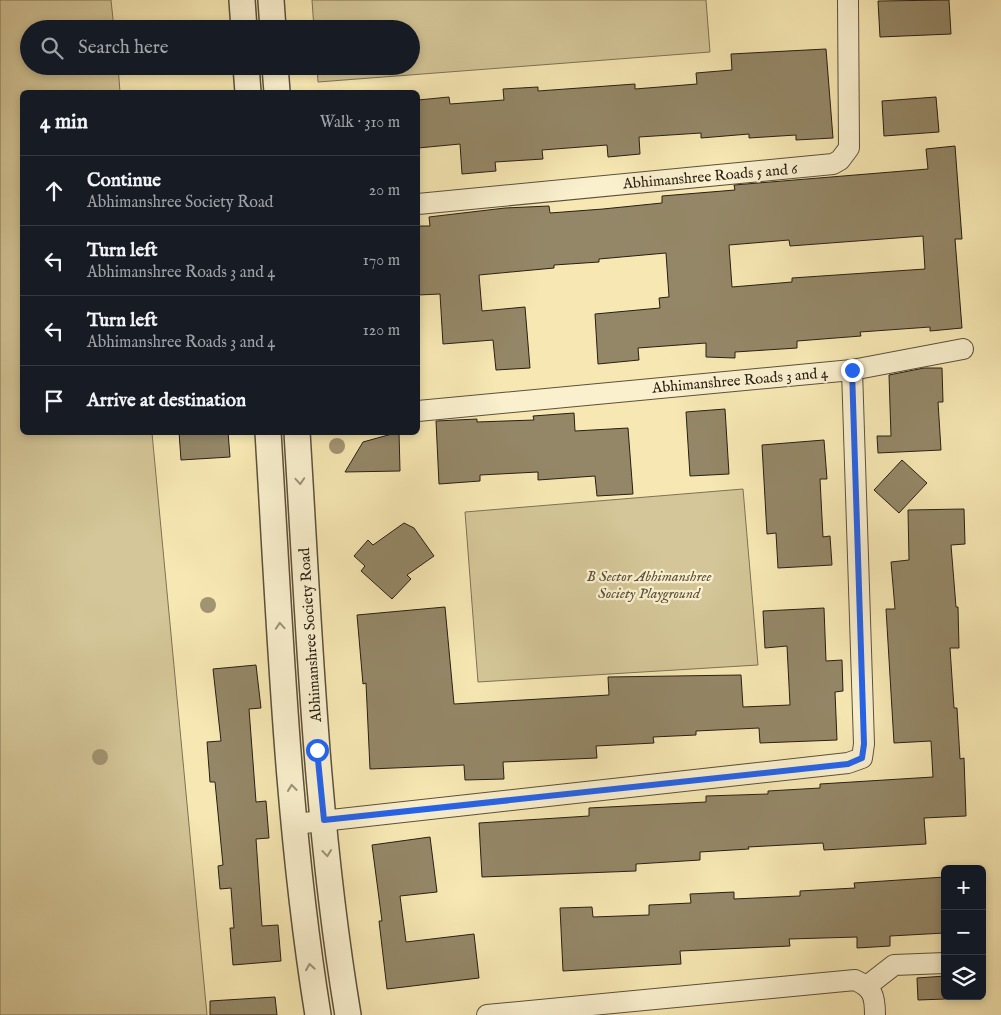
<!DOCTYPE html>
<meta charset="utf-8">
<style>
body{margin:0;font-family:"IM FELL English",serif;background:#242831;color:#f1f3f6}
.controls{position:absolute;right:15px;bottom:15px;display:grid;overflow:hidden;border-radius:8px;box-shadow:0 2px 8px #0003}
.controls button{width:45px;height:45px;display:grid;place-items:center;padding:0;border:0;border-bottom:1px solid #363941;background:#171b24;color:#f1f3f6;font:25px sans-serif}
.stop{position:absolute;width:15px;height:15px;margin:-11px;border:4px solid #2563eb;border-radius:50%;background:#fff}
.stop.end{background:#2563eb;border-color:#fff;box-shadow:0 1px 5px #0008}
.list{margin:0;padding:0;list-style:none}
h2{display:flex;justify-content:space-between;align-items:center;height:65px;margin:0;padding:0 20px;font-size:21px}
h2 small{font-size:16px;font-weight:400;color:#9ea1a6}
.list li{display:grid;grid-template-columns:32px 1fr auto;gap:15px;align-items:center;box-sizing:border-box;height:70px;padding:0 20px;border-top:1px solid #363941}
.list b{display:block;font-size:19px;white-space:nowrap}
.list p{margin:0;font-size:16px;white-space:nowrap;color:#9ea1a6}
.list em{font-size:16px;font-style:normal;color:#9ea1a6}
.icon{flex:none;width:28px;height:28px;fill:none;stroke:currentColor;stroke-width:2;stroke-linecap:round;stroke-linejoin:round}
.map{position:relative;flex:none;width:1001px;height:1015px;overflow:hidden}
.search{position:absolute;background:#171b24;box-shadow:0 2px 8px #0003;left:20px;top:20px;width:400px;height:55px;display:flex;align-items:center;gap:12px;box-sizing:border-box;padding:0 18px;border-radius:28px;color:#9ea1a6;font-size:19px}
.panel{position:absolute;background:#171b24;box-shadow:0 2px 8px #0003;left:20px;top:90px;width:400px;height:345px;border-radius:8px}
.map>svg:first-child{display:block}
.green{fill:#d4c698;stroke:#7e7256}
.building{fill:#948767;stroke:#291e14;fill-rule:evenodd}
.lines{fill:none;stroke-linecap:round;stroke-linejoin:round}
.minor-casing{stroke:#5c503c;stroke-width:22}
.tertiary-casing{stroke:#5c503c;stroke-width:28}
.minor{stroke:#faf0ce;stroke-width:20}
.tertiary{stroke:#faf0ce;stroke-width:25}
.tree{fill:#a29472}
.oneway{stroke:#9c927a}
.route{stroke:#2563eb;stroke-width:6}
.labels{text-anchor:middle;stroke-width:4.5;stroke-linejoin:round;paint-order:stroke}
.street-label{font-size:15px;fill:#291e14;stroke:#faf0ce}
.park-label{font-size:15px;font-style:italic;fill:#5c503c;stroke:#faf0ce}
</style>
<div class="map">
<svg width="1001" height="1015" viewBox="0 0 1001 1015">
<rect width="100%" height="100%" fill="#f7e8b3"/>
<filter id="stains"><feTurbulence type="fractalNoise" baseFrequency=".004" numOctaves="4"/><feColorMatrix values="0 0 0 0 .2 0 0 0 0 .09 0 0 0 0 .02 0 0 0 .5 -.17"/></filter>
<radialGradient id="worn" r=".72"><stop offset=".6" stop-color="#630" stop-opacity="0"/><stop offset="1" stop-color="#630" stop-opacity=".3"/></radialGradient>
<g class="green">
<path d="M0,0H111L114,29H29V66H118L120,92H22V432L152,433L207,1015H0Z"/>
<path d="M312,0H706L710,52L318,82L317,66H411V29H314Z"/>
<path d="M743,489L758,665L478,682L465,512Z"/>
</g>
<g class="building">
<path d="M949,0L951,34L880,37L878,1Z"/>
<path d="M826,49L833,138L796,140V135L749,138V134L701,138V133L639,137L640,154L608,157L607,145L542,150L543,159L495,162L496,171L462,174L460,144L418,148V100L449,97L450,104L504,100L503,89L538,87V91L635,84V89L697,84L696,73L732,70L731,54Z"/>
<path d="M936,97L939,132L884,136L882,101Z"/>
<path d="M955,146L962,239H955L962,328L930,331V327L860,332L861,336L797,341V348L735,352V358L706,357V343L638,348L639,360L598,364L595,314L660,308L659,298L669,297L666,253L599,259V262L554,265V268L479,275L482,311L525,307L530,368L496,370L493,340L443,344L440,294L418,295V226H430L429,217L505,208L549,206L550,213L603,209L662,203V196L735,190L734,185L928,169L926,149ZM923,236L925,269L792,278V282L732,287L729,245L789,240L790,246Z"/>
<path d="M924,368H942L943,402H938L941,450L878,453L877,436H891L889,375Z"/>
<path d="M725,409L729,474L690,476L686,412Z"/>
<path d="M574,413L575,431L628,428L633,494L597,496L595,476L538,480V472L480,475V481L439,484L436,421L477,419V422L534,420L533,416Z"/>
<path d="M179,432H228L230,457L181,460Z"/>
<path d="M399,432L400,471L345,472L363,442Z"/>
<path d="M824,440L827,479H820L823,537L830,536L832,565L778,568L776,533L767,534L762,445Z"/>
<path d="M902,460L927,483L899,513L874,490Z"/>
<path d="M964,509L965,544L951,545L956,607H958L959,648H950L954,708H957L960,759L964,758L966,816L924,818L926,844L824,850L823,843L748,847L749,849L700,852V860L636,864V871L482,877L479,823L589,816V808L706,802V796L768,794V791L820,788V784L933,777L931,741L894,743L886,609H895L891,562L909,560L908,510Z"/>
<path d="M404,523L414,528L434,556L407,575L411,579L392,599L361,571L365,566L354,556L368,540L373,545Z"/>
<path d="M445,607L454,704L609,695L608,677L741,675L743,707L790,705L787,646L765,648L763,611L824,608L826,661L842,660L843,691L835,692L837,740L760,743L759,728L696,731V735L653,737L654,743L596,746L597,758L503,762L504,779L465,780L464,765L370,769L366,683L363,684L357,615Z"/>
<path d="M256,665L261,708L249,709L256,802L266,801L269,838L256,839L262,926L278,925L281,961L233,965L230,928H234L231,888L220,889L218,866L223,865L215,782H210L207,742L221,741L213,669Z"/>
<path d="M430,837L437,892L400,896L406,942L474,934L479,978L387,989L379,921H382L372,845Z"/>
<path d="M945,877V933L890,936V946L857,948V937L789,939L790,946L680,951L681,964L563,971L560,908L592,907L593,917L649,915V905L691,903L690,894L734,892V899L800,896V891L855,888L854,883Z"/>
<path d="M945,976V999L918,1000L917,978Z"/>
<path d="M275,997L277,1015H210V1001Z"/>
</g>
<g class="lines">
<defs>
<g id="minor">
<path d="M418,204L833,164L840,160L849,148L848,0"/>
<path d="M852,370L963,349"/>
<path d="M295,824L848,763L862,758L864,744L852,370L418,411"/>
<path d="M867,986L894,965L945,963"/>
<path d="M487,1015L855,980C873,988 875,996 875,1015"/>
</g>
<g id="tertiary">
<path d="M242,0L244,29"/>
<path d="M271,0L273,29"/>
<path d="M246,66L248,92"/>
<path d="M275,66L277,92"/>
<path d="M268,432C280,627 287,823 318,1015"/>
<path d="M297,432C309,627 316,823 348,1015"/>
</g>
</defs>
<use href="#minor" class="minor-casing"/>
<use href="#tertiary" class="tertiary-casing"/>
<use href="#minor" class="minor"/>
<use href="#tertiary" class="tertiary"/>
</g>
<g class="tree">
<circle cx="337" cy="446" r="8"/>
<circle cx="208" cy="605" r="8"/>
<circle cx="100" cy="757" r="8"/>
</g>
<defs><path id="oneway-chevron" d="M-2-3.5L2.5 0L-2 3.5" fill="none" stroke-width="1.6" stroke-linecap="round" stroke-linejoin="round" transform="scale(1.25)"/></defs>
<g class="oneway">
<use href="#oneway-chevron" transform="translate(300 481) rotate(86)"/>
<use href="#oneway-chevron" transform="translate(280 626) rotate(-94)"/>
<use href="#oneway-chevron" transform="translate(292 788) rotate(-96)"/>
<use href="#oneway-chevron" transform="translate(327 853) rotate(84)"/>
<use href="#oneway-chevron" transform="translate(310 967) rotate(-99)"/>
</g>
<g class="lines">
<path class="route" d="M317,750L324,820L848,764L862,758L864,744L852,370"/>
</g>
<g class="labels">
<g class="street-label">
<text transform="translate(710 176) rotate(-5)" y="5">Abhimanshree Roads 5 and 6</text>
<text transform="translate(740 380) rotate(-5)" y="5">Abhimanshree Roads 3 and 4</text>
<text transform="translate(310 635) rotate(-94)" y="5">Abhimanshree Society Road</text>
</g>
<g class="park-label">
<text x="649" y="581">B Sector Abhimanshree<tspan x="649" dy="17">Society Playground</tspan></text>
</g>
</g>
<rect width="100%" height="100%" filter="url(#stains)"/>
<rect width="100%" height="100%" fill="url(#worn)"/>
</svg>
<div class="controls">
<button>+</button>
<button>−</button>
<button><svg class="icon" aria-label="layers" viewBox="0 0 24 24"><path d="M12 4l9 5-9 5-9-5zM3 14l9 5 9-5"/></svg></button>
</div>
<div class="stop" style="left:317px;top:750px"></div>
<div class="stop end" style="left:852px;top:370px"></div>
<div class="search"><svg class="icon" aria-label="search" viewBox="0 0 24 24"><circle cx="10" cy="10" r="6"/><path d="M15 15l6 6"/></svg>Search here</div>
<section class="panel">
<h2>4 min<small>Walk · 310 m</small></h2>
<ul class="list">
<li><svg class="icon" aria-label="ahead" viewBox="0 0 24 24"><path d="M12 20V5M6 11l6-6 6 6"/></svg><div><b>Continue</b><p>Abhimanshree Society Road</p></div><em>20 m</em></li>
<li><svg class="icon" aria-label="left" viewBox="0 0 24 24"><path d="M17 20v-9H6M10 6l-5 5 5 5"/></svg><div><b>Turn left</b><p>Abhimanshree Roads 3 and 4</p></div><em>170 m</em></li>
<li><svg class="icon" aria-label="left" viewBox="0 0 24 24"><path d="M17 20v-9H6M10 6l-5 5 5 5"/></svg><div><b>Turn left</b><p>Abhimanshree Roads 3 and 4</p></div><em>120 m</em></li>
<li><svg class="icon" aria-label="arrive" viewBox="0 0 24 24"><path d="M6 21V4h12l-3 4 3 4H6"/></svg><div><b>Arrive at destination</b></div></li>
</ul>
</section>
</div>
